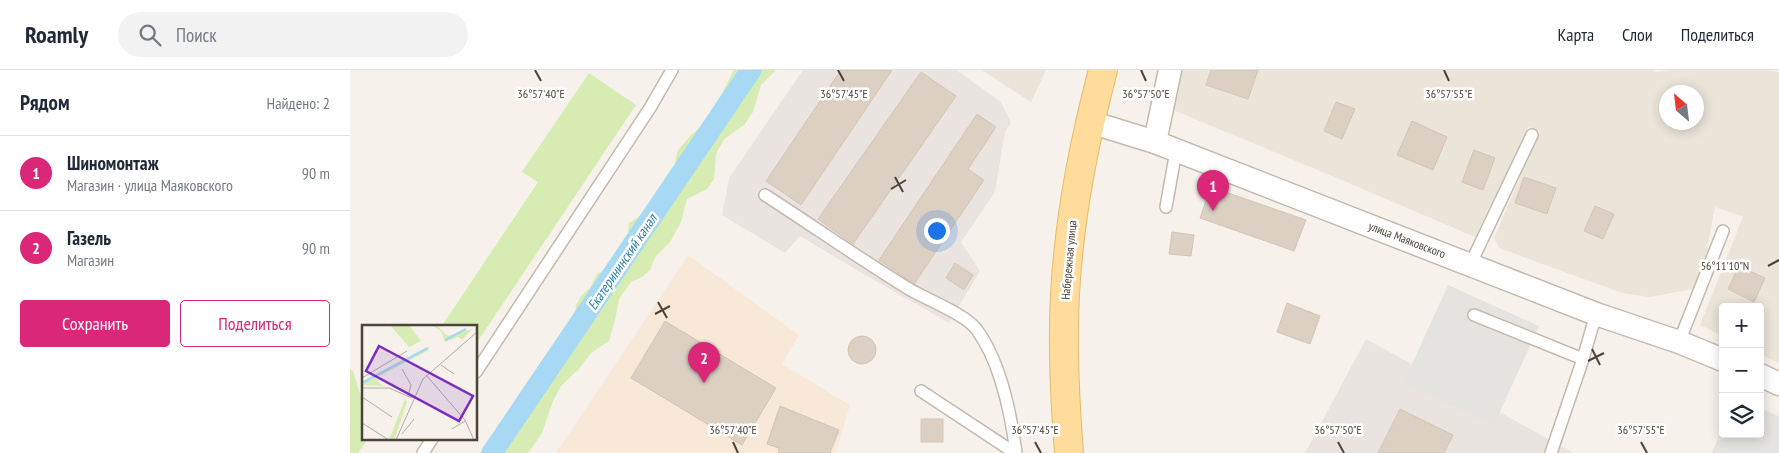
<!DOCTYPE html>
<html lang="ru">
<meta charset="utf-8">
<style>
body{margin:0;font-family:"PT Sans Narrow",sans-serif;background:#f2f2f3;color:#1f2937}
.controls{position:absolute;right:15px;bottom:15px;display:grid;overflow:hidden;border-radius:5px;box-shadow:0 2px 12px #0003}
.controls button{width:45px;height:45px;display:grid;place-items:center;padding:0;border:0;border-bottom:1px solid #e0e1e3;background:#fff;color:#1f2937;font:25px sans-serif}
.compass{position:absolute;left:1309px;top:15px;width:45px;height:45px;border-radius:50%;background:#fff;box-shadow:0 2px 12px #0003;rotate:332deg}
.you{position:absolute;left:586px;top:160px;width:18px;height:18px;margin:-12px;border:4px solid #fff;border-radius:50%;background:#1a73e8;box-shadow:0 0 0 8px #1a73e833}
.badge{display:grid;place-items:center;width:32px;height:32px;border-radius:50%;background:#db2777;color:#fff;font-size:16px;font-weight:700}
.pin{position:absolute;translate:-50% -41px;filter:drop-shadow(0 1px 2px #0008)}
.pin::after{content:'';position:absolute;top:26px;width:18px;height:15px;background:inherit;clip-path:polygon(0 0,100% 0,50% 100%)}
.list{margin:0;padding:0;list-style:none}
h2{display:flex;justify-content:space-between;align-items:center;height:65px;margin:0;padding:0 20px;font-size:21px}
h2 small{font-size:16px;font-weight:400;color:#747a83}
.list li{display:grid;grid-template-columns:32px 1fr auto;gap:15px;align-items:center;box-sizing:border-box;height:75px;padding:0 20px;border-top:1px solid #e0e1e3}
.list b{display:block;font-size:19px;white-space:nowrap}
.list p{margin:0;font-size:16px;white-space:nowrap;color:#747a83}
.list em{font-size:16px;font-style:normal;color:#747a83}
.actions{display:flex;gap:10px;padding:15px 20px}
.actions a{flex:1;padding:11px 0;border:1px solid #db2777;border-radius:5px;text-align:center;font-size:18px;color:#db2777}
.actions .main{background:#db2777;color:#fff}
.icon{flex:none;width:28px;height:28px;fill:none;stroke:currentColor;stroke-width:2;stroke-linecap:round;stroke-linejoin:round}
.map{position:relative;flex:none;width:1429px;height:383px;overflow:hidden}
header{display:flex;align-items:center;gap:30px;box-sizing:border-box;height:70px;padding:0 25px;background:#fff;border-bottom:1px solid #e0e1e3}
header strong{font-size:24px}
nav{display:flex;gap:28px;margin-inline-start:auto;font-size:18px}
.search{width:350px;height:45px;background:#f2f2f3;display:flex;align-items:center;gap:12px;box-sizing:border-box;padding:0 18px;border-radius:28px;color:#747a83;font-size:19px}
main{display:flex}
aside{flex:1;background:#fff}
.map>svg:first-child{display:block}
.residential{fill:#eae4d9;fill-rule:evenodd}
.commercial{fill:#f8e8d7}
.industrial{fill:#e9e4e0}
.green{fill:#d6ecb3}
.parking{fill:#e5e3e0}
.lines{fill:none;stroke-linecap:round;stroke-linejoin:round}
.canal{stroke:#a7d9f4;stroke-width:21}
.building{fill:#dcd0c3;stroke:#d4c5b3}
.service-casing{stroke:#c3baad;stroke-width:14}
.minor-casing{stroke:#c3baad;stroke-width:25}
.primary-casing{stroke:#eaba66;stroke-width:30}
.service{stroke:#fff;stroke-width:11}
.minor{stroke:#fff;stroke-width:22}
.primary{stroke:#ffdc9c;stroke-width:28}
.ticks{fill:none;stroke:#4b4338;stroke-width:2}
.labels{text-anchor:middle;stroke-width:5;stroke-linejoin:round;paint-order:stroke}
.street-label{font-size:12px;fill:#4b4338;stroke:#fff}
.water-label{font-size:14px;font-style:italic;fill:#287dad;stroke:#fff}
.inset-river{fill:none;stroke:#a7d9f4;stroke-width:2.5}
.inset-road{fill:none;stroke:#b2aca3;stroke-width:1}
.view{fill:#7b2cbf;fill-opacity:0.15;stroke:#7b2cbf;stroke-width:2.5}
.inset-edge{fill:none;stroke:#4b4338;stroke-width:2.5}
.ticks-label{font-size:12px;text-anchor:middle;fill:#4b4338;stroke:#fff;stroke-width:5;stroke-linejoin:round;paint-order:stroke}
</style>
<header>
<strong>Roamly</strong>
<div class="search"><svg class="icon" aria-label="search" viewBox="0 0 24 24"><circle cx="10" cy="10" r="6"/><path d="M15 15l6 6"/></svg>Поиск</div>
<nav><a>Карта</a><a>Слои</a><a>Поделиться</a></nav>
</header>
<main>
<aside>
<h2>Рядом<small>Найдено: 2</small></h2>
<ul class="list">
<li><span class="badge">1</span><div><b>Шиномонтаж</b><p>Магазин · улица Маяковского</p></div><em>90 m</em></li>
<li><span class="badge">2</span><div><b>Газель</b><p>Магазин</p></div><em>90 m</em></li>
</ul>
<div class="actions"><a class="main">Сохранить</a><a>Поделиться</a></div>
</aside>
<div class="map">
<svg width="1429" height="383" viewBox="0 0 1429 383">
<rect width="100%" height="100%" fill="#f6f2eb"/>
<g class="residential">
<path d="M632,0H696L681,32Z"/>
<path d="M814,0H1303L1307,2L1324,0H1417L1429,2V293L1410,284V237H1373V266L1350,255L1393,147L1365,137L1355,190L1343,219L1299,227L1272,223L1149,178L1144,168L1190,61L1179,57L1125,167L994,111L811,35ZM1316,22H1346V52H1316Z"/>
</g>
<path class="commercial" d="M338,185L449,265L432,294L500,335L486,383H206Z"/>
<g class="industrial">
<path d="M453,0H606L650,31L661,52L655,62L645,122L611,172L630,201L599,253L505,199L450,166L435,183L372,145L379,108Z"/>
<path d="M1016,269L1224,383H955Z"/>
</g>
<g class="green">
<path d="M384,0H426L411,15L403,42L394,55L374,69L366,84L364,109L357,119L337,129L331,152L320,172L305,187L300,200L292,207L281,212L269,229L265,250L259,271L241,283L229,299L211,316L203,331L192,363L178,383H130L176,315L196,294L201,282L224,252L226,235L231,226L240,218L247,204L257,199L270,184L277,170L279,153L293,144L309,129L321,109L328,80L341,65L357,52Z"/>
<path d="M239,3L286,35L126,274V257H91L188,112L172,102Z"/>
<path d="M0,299L3,301L14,337V369H18L8,383H0Z"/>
</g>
<g class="parking">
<path d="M1098,215L1189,256L1144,355L1053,314Z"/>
<path d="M1410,338L1429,346V383H1362L1373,356V364H1410Z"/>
</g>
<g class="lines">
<path class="canal" d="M142,383L401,0"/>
</g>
<g class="building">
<path d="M491,0H542L451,135L416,111Z"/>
<path d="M861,0H908L898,29L856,15Z"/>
<path d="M571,2L606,26L503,174L468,149Z"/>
<path d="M986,32L1005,39L992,69L974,61Z"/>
<path d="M627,44L646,57L618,99L634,110L564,214L529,190Z"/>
<path d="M1062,51L1097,67L1083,100L1047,85Z"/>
<path d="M1124,80L1145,88L1133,120L1112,112Z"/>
<path d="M1174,107L1206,118L1197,144L1165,133Z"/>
<path d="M861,117L956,150L944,181L850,148Z"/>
<path d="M1245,136L1264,144L1253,169L1234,161Z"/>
<path d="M822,162L844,165L841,186L819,184Z"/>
<path d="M605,193L623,205L614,220L596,208Z"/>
<path d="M1389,196L1415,208L1404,232L1378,219Z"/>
<path d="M937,233L970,246L960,274L927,262Z"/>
<path d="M315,251L426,318L392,375L281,308Z"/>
<circle cx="512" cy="280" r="14"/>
<path d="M430,336L489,360L480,383H428L429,378L417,374Z"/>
<path d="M1050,339L1103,365L1094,383H1028Z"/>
<rect x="571" y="349" width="22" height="23"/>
</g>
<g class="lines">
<defs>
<g id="service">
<path d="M415,125C463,156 510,189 559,219C576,229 617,245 627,260C651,293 661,344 666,383"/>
<path d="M816,137L826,81"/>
<path d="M1120,195L1182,65"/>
<path d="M1124,245L1233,289"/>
<path d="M1329,272L1373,161"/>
<path d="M126,302L300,38L322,0"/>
<path d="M571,321L665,383"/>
<path d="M73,383L82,369"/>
<path d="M1201,383L1233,289L1246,244"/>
</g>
<g id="minor">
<path d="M740,52L805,72L1246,244L1329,272L1373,290"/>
<path d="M805,72L820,0"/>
<path d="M1410,305L1429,314"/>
</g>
<path id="primary" d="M719,383C714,318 711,251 718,186C724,123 737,61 753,0"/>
</defs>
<use href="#service" class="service-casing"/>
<use href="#minor" class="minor-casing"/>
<use href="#primary" class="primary-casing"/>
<use href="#service" class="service"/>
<use href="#minor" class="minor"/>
<use href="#primary" class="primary"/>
</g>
<path class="ticks" d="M185,0L191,11M488,0L494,11M791,0L796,11M1094,0L1099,11M545,107L553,122M541,119L556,110M1418,196L1429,190M308,232L317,248M305,244L320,236M1242,279L1250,295M1238,291L1254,283M383,372L388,383M685,372L691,383M988,372L994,383M1291,372L1297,383"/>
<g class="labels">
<g class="street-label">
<text transform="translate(1057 170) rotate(21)" y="4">улица Маяковского</text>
<text transform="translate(719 190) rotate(-85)" y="4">Набережная улица</text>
</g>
<g class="water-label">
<text transform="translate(272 192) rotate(-56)" y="5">Екатерининский канал</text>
</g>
</g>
<g transform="translate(12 255)">
<rect width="115" height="115" fill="#f6f2eb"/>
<path d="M28,0H47L59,16L47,22ZM69,0H74L86,11L110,4L100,15L96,12L83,17L79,6ZM65,22L67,25L14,53L19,60L25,61L0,60L1,56ZM43,74L45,77L32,115H27Z" fill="#d6ecb3"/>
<path class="inset-river" d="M83,15L104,4M0,58L66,23"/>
<path class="inset-road" d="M79,40L92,49M40,44L49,60L46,71M64,50L103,95L112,115M0,53L45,26M0,63H27L50,73M0,72L30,92M0,98L27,115M90,104L103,96M40,109L52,94M34,115L61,54L115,7"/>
<path class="view" d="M17,21L111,71L97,96L4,46Z"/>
<rect width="115" height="115" class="inset-edge"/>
</g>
<g class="ticks-label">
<text x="191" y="28">36°57'40"E</text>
<text x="494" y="28">36°57'45"E</text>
<text x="796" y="28">36°57'50"E</text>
<text x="1099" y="28">36°57'55"E</text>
<text x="1375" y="200">56°11'10"N</text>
<text x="383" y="364">36°57'40"E</text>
<text x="685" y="364">36°57'45"E</text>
<text x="988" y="364">36°57'50"E</text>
<text x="1291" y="364">36°57'55"E</text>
</g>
</svg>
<div class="controls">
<button>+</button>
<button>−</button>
<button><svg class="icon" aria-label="layers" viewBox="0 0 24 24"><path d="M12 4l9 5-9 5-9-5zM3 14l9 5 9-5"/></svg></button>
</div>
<svg class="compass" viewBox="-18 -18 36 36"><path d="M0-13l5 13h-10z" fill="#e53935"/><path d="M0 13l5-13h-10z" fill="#747a83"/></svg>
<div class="you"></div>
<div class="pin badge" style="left:863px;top:141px">1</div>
<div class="pin badge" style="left:354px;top:313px">2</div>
</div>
</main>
